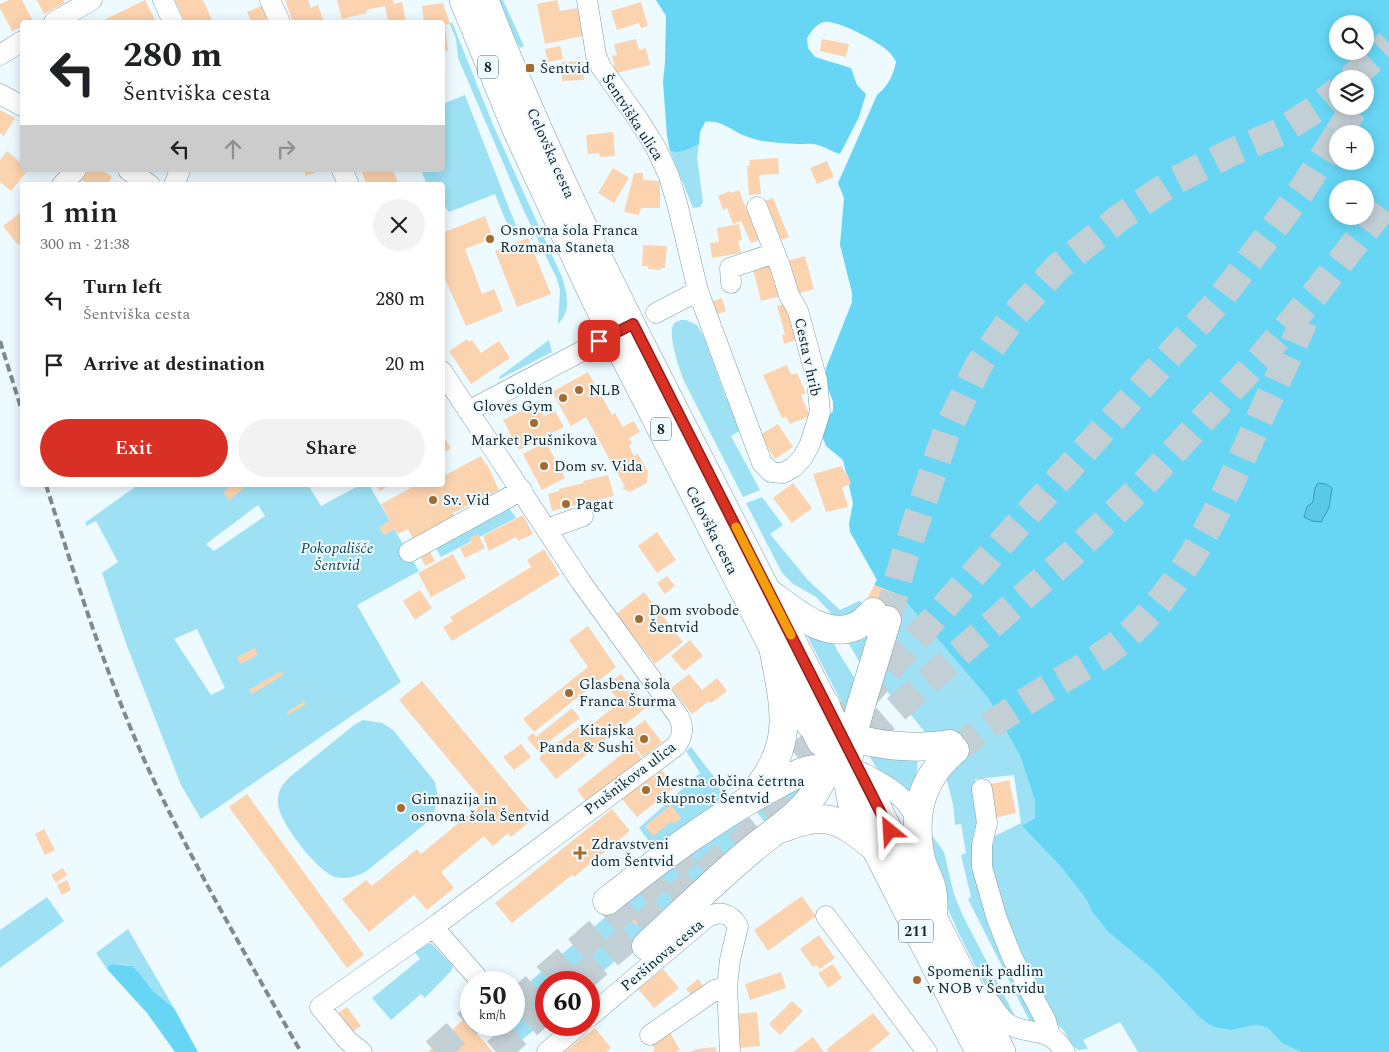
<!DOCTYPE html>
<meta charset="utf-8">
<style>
body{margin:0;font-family:Spectral,serif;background:#f2f2f2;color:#202124;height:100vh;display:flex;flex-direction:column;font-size:19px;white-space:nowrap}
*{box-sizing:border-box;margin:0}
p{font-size:16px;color:#757577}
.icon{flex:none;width:28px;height:28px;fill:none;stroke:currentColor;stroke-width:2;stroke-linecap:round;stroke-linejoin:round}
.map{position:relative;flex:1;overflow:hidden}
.drawer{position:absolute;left:20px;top:182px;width:425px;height:305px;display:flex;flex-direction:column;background:#fff;border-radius:5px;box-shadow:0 2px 12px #0003}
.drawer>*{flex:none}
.guide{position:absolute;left:20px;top:20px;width:425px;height:152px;border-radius:5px;box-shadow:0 2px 12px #0003;background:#fff;color:#202124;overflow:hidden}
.controls{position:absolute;left:1329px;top:15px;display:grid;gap:10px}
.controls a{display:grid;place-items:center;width:45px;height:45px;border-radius:50%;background:#fff;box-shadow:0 2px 12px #0003;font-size:25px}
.speed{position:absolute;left:460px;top:971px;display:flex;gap:10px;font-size:25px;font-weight:700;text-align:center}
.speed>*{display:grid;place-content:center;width:65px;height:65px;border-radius:50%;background:#fff;box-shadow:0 2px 12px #0003;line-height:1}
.speed small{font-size:12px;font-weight:400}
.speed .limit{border:8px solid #d22;background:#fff;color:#111}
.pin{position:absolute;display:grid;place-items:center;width:42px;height:42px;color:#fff;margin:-21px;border-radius:10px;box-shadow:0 2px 8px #0006}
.me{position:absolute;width:55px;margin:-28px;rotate:333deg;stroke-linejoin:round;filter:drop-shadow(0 0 4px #0008)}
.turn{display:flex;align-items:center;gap:18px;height:105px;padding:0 20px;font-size:22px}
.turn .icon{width:65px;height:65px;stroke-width:2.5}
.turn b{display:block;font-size:35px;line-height:42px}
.lanes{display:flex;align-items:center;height:48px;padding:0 20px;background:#0003;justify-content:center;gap:25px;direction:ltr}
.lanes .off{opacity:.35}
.round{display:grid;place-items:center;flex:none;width:52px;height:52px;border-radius:26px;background:#f2f2f2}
.summary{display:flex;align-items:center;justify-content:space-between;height:85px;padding:0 20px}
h1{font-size:30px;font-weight:600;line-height:38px}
.action{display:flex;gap:10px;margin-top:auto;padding:10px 20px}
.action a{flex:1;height:58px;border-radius:30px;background:#d93025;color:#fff;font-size:20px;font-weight:600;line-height:58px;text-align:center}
.action a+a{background:#f2f2f2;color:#202124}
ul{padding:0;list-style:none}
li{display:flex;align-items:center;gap:15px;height:65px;padding:0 20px}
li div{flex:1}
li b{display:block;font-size:19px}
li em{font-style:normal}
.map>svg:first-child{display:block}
</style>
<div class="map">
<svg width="1389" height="1052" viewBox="0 0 1389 1052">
<rect width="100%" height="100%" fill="#edfaff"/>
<path fill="#9ee1f5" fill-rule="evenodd" d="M494 0H503L524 46 520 48Z
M452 22 494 127 562 277C567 294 572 310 558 324L560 290 557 279 523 209 458 58 456 39 450 24Z
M465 95 518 231 511 234 495 194 449 212 443 204 442 185H427L421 170H442L443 104Z
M699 144 697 157 703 202 700 207 693 208 670 151C681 154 689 149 699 144Z
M681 320H686L697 325 704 337 725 395 741 430 731 436 760 490 743 497 684 381C679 368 667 335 674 323Z
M549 340 552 352 500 379 499 377Z
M138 485H308L321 506 360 485H369L390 521 380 527 384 535 394 529 419 571 357 605 401 682 201 819 181 785 127 646 102 573 118 562 96 521 86 526V522ZM258 505 265 516 214 551 206 544ZM197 629 225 688 211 695 174 639Z
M762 497 783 525 770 534 808 580 840 610 859 601 865 604 869 643 862 666 829 611 816 597 793 584 782 573 746 503Z
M507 505 516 518 441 557 433 543Z
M773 579 785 591 807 602 821 615 837 650 857 682 847 713 800 622 774 585Z
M900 595 988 698 1020 756 1035 801V818L1023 827 1061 867 1086 899 1092 912 1108 932 1154 970 1199 1017 1208 1024 1217 1028 1231 1030 1257 1025 1268 1028 1282 1043 1301 1052H1138L1120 1022 1083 1040 1088 1049 1079 1050 1074 1047 1064 1031 1055 1022 1015 952 993 890 986 860V849L988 842 991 838 1021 823 1014 775 975 779 982 822 977 844V863L982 884 992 919 1005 953 1016 976 1037 1016 1038 1021 1031 1024 968 899 971 897 961 855 966 853 961 824 955 825 953 804 945 773 947 768 960 758 961 760 979 750 957 731 939 736 929 737 910 714 881 686 883 679 881 677V674H883L898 623H900Z
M363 720 382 723 393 730 435 782 438 797 435 809 430 820 368 870C358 876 347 880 335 877 317 871 278 821 278 803 277 791 283 783 291 776L354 725Z
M691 747 732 800 657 852 639 828 700 773 686 751Z
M866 750 918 760 916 777 908 797 877 769Z
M811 779 767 825 753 807Z
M933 802 931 834 944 852 954 894 963 916 1018 1022 995 1005 960 936 938 887 928 857Z
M742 814 757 833 640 940 589 983 546 982V1020L522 1040 509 1025H514V995L615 909Z
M47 897 64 921 0 968V930Z
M128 929 174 1008 153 991 140 974 129 965 112 964 108 966 107 969 96 953Z
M431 943 453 966 451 971 425 998 421 994 391 1020 372 998 420 959 413 950Z"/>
<path fill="#66d6f4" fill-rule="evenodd" d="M656 0H1389V1052H1301L1282 1043 1268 1028 1257 1025 1231 1030 1217 1028 1208 1024 1199 1017 1154 970 1108 932 1092 912 1086 899 1061 867 1022 826 1035 818V801L1020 756 988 698 900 595 874 585 877 580 850 532 849 524 853 503 843 460 826 446 821 433 827 418 833 411V402L825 380 826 368 852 302V293L840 245 844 198 838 183 877 95C888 86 893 76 896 62 894 58 892 55 889 52 879 42 838 20 824 22 816 24 811 32 807 38L808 48 815 57 851 68 857 85 866 94 859 117 840 154C832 152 826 147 818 145 812 143 805 144 798 144 781 143 764 143 748 137 732 132 722 119 705 122L700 132 699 144C689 149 681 154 670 151L667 136 663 82 665 62 666 16ZM1338 24H1365V51H1338ZM1338 79H1365V106H1338ZM1338 134H1365V161H1338ZM1338 189H1365V216H1338Z
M112 964 132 966 140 974 153 991 174 1008 198 1052H175L147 1013 107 969 108 966Z"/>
<path fill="#59c9e7" stroke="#4597ad" d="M1318 483 1326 484 1332 488 1329 508 1321 522 1312 521 1304 517 1307 507 1313 502 1315 488Z"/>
<path fill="#fcd3af" d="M9 0H22L33 21 22 22V26L12 31 0 8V4Z
M37 0H63L65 3 44 14Z
M145 0 156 22H100Z
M175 0H203L213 22H185Z
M285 0H308L311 8 318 5 324 22H293Z
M337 0H393L394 4 402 2 406 22H388L385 6 366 10 367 13 342 19Z
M557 0 560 11 578 8 583 36 545 44 537 4Z
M641 2 648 26 641 28 639 23 617 30 611 11Z
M443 3 450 24 445 25 448 51H442V22H424L422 6Z
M264 5 269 18 262 21 263 22H252L247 12Z
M636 39 639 50 646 48 650 65 616 73 612 56 617 55 614 44Z
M822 39 849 44 846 57 820 51Z
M560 46 563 59 547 62 545 49Z
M583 61 584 80 562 81 561 62Z
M0 110 15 118 4 136 0 133Z
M613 132 615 156 600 157 599 153 588 154 586 135Z
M7 151 22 164V170H28L11 191 0 182V160Z
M778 158 779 174 759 175 761 194 749 195 747 166H750L749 160Z
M827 161 834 177 817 184 810 168Z
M613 168 629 178 614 203 598 193Z
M88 170H102L112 177 107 185H90L82 180Z
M304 170H321L306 176Z
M361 170H393L399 185H367Z
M634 173H643V180L660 181V208H641L639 215 624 212Z
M739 190 747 211 752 209 764 238 751 243 741 221 733 224 727 208 723 210 718 196 730 191 731 193Z
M773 198 789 237 775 242 759 203Z
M20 213 22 217V242L18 245 3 226Z
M485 216 493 238 465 249 482 294 494 289 503 311 466 326 442 272V233Z
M739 224 742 240 738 241 741 253 712 258 710 243 719 242 717 228Z
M528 238 551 294 517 307 495 251Z
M643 245 667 246 665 268H661V270L648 269V266H642Z
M805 256 814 289 793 295 784 262Z
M771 260 785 295 761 301 752 265Z
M722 298 726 311 715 315 710 302Z
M789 303 800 339 784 344 782 335 785 334 777 306Z
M467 339 469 342 472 340 481 353 499 341 510 358 471 384 449 351Z
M787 365 791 375 797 373 806 393 801 395 810 416 790 424 786 417 782 418 763 375Z
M588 372 612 415 615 413 623 427 634 421 640 432 629 438 632 443 629 446 634 456 638 454 648 472 647 483 630 492 621 488 625 487 586 417 571 426 552 392Z
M537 403 544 416 555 411 564 427 519 450 503 420Z
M778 424 793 447 775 459 760 435Z
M442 434 451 448 442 454Z
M546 442 565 478 542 490 523 454Z
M481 456 486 465 487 464 499 490 453 513 456 520 413 539 408 529 398 534 394 529 384 535 379 527 390 521 381 504 411 488 410 485H442V477Z
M842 466 845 473H847L851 484 842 487 848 507 826 512 813 474Z
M608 475 614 496 552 511 548 494 559 491V489L584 483 583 481Z
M793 483 812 508 792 523 773 498Z
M231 485H248L229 500 223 492Z
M376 485H390L380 491Z
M523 515 533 534 518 541 516 537 489 551 483 536Z
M657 532 676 560 657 573 638 546Z
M478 534 485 548 465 558 460 548 472 542 470 538Z
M544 549 560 575 452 641 443 627 453 621 450 617 531 567 527 560Z
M429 550 435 561 425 566 420 555Z
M453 554 466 578 431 597 418 573Z
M667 576 675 586 665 594 657 583Z
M874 585 900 595V623L865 604Z
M420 590 432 608 415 620 403 601Z
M644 592 683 642 655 664 616 614Z
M588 626 616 667 534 732 523 719 588 667 569 640Z
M690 640 703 656 684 671 671 656Z
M255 648 258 655 240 664 237 657Z
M281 671 283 675 252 694 249 690Z
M621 674 647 707 556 779 539 758 542 756 527 738 533 733 536 737 572 708 580 718 548 742 552 747 581 725 585 730 620 702 606 685Z
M689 674 702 690 717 678 727 691 711 703 709 701 692 714 671 688Z
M422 681 535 817 511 837 508 833 493 846 484 836 441 872 454 888 427 910 414 895 369 932 342 899 366 880 372 886 417 849 421 854 484 802 399 700Z
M304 701 306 704 288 715 287 712Z
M645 720 662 742 643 757 625 735Z
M957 731 979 750 960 760 947 735Z
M521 744 531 757 514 770 503 757Z
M632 746 642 759 587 803 577 790Z
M656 762 675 787 637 817 617 793Z
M1009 780 1016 813 994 818 987 785Z
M247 794 364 955 347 968 229 807Z
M671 805 681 818 674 824 672 821 653 836 645 826Z
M612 809 630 831 574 877 572 875 512 923 495 903Z
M44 829 55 850 45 855 35 834Z
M63 868 67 875 56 883 51 875Z
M67 880 71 890 62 895 57 885Z
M802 896 816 916 768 951 754 930Z
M635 915 641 921 637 926 630 920Z
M819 935 835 958 820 969 817 965 813 967 800 949Z
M833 964 842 978 828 988 818 973Z
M663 969 679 988 654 1008 638 989Z
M781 972 786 988 750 1000 745 984Z
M698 979 705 988 693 997 686 989Z
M792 1001 803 1011 780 1035 769 1024Z
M347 1007 361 1026 352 1032 338 1013Z
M757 1012 760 1046 740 1048 737 1014Z
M873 1013 890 1034 868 1052H829L827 1049Z
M464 1019 493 1052H428Z
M595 1028 611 1048 606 1052H564Z
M669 1031 680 1050 676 1052H652L655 1050 651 1042Z
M813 1037 824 1052H793Z
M715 1047 717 1052H689L697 1049Z"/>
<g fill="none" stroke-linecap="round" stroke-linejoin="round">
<path stroke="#c2cfd4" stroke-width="28" stroke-dasharray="28 14" stroke-linecap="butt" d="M1351 79 1389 43
M1338 134 1355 106
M887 620 905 555 946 433 978 366 1015 314 1058 267 1119 218 1174 181 1230 153 1280 132 1317 108 1338 90
M955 750C984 729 1015 708 1046 689 1074 672 1104 657 1128 635 1187 581 1219 509 1251 438 1268 399 1287 360 1304 321
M766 785 853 709 1221 298 1300 193 1338 134
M577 982 863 738 1072 554 1140 488 1264 354 1315 294 1389 200
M514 1005 688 853
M435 1052 471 1020
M496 1052 546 1009"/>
<defs>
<path id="minor" d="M163 0 173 22
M270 0 280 22
M587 0 596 55 601 67 638 119 656 148 669 176 678 207 698 291 762 463 771 472 783 473 794 467 803 457 810 444 820 412 817 380 798 311 789 295 780 266 757 207
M54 22 92 0
M0 55 22 41
M0 94 22 106
M128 170 150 185
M342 170 349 185
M62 185 76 170
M174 185 180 170
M731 283 730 268 775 253
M656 313 698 291
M468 411 624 329
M547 529 583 516
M409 552 522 490
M861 772C887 786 905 794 918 822
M982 789 987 823 982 845V867L997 919 1012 957 1046 1021 1050 1035
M826 916 927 1052
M433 927 476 976
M983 995C994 1004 997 1019 1012 1026 1034 1036 1049 1026 1065 1052
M589 1017 706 918C720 910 730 913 738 926L730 960 727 987 730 1052
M650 1035 715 990 727 987
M362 1052 348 1041 320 1007 439 923 676 746C683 736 684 728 679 717L581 582 442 371
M547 1052 579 1025"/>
<path id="major" d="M462 0 516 132 594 300 820 743
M486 0C542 146 612 285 683 424 734 523 784 623 835 722
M868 787 1003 1052
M863 827 978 1052"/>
<path id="highway" d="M769 593C791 609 824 639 854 627 862 624 868 617 873 612
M874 663 887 620
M810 724C855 742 901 752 950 744
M752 795C795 747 785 710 774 652
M854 810C841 769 851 741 862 702
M783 828C825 812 837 817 872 845
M607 901C661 858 717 816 778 784 790 778 803 769 817 769 843 770 861 787 877 806
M933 916C934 907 934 898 932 889 930 879 924 870 921 859 912 816 920 779 955 750
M646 946C681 914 714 881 750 851 772 832 802 815 817 789 831 765 835 732 826 705"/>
</defs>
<use href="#minor" stroke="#7f9fa9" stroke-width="21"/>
<use href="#major" stroke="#7f9fa9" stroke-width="26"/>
<use href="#highway" stroke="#7f9fa9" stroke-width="29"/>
<use href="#minor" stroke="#fff" stroke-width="20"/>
<use href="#major" stroke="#fff" stroke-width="25"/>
<use href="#highway" stroke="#fff" stroke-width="28"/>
<path stroke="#7d8a8f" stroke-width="4" stroke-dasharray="8 4" stroke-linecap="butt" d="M0 341 22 411
M46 485C76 580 106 675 147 766 193 864 247 958 301 1052"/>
<defs>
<path id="highway-bridge" d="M862 702 874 663"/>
</defs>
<use href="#highway-bridge" stroke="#7f9fa9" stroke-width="29" stroke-linecap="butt"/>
<use href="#highway-bridge" stroke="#fff" stroke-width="28"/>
</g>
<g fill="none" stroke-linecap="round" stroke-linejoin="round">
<defs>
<path id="route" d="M599 341 633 324 890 831"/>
</defs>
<use href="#route" stroke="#8d1f18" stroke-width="12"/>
<use href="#route" stroke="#d93025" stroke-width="9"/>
<path stroke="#f59e0b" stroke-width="9" d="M736 527 791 635"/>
</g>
<g fill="#a66a2d" stroke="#edfaff" stroke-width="2">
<rect x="525" y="63" width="10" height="10" rx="2.5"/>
<circle cx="490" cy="239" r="5"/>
<circle cx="579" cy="390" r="5"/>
<circle cx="563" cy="398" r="5"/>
<circle cx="534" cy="423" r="5"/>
<circle cx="544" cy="466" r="5"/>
<circle cx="433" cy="500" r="5"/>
<circle cx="566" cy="504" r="5"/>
<circle cx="639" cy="619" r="5"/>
<circle cx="569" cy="693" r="5"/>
<circle cx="644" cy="739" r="5"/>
<circle cx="646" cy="790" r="5"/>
<circle cx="401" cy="808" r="5"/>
<path d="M577.5 845.5h5v5h5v5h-5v5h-5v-5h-5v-5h5z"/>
<circle cx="917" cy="980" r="5"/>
</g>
<g text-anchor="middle" stroke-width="4" stroke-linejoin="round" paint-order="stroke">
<g fill="#edfaff" stroke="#566468" stroke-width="1">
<rect x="478" y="55.5" width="20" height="23" rx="4"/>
<rect x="651" y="417.5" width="20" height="23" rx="4"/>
<rect x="898.5" y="919.5" width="35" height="23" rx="4"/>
</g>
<g font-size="14" font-weight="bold" fill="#162327">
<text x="488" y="72">8</text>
<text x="661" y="434">8</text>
<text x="916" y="936">211</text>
</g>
<g font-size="15" fill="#162327" stroke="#edfaff" text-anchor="start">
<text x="540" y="73">Šentvid</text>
<text x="500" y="235">Osnovna šola Franca<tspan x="500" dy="17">Rozmana Staneta</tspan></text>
<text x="553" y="394" text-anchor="end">Golden<tspan x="553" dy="17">Gloves Gym</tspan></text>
<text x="589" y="395">NLB</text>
<text x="534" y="445" text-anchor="middle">Market Prušnikova</text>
<text x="554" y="471">Dom sv. Vida</text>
<text x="443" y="505">Sv. Vid</text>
<text x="576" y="509">Pagat</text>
<text x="649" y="615">Dom svobode<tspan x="649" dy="17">Šentvid</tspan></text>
<text x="579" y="689">Glasbena šola<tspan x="579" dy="17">Franca Šturma</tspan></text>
<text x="634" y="735" text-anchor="end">Kitajska<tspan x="634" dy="17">Panda &amp; Sushi</tspan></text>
<text x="656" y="786">Mestna občina četrtna<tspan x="656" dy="17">skupnost Šentvid</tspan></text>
<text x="411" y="804">Gimnazija in<tspan x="411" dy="17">osnovna šola Šentvid</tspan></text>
<text x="591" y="849">Zdravstveni<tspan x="591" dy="17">dom Šentvid</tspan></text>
<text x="927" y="976">Spomenik padlim<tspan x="927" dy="17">v NOB v Šentvidu</tspan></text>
</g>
<g font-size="15" fill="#162327" stroke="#edfaff">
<text transform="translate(633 117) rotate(57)" y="5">Šentviška ulica</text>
<text transform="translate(551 153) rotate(66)" y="5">Celovška cesta</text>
<text transform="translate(808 357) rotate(78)" y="5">Cesta v hrib</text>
<text transform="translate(712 530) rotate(63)" y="5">Celovška cesta</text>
<text transform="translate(630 778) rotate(-37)" y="5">Prušnikova ulica</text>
<text transform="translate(662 955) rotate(-40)" y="5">Peršinova cesta</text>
</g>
<g font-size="15" font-style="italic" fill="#124451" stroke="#edfaff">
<text x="337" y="553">Pokopališče<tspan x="337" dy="17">Šentvid</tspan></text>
</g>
</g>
</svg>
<div class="controls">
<a><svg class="icon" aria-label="search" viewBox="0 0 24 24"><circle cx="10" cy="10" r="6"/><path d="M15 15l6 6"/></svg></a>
<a><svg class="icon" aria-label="layers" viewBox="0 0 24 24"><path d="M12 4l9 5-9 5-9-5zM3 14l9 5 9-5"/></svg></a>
<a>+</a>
<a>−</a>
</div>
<div class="speed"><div>50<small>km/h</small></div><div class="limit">60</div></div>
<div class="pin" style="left:599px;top:341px;background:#d93025"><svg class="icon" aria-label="arrive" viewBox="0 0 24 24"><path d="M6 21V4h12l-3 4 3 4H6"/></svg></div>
<svg class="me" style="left:890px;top:831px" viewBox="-20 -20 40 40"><path d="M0-17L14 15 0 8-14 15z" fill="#d93025" stroke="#fff" stroke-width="4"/></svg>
<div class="guide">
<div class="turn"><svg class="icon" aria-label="left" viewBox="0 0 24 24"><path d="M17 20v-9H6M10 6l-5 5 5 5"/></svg><div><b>280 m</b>Šentviška cesta</div></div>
<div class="lanes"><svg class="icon" aria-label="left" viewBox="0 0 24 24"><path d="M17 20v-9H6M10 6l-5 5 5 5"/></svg><svg class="icon off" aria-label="ahead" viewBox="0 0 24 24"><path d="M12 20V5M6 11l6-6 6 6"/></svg><svg class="icon off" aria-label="right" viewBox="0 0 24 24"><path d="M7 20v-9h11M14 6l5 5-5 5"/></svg></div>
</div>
<section class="drawer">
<div class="summary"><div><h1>1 min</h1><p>300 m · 21:38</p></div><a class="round"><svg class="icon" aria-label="close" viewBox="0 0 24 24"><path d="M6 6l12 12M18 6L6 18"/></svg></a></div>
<ul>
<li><svg class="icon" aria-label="left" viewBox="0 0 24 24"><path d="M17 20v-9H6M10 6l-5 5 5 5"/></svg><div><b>Turn left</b><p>Šentviška cesta</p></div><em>280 m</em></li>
<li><svg class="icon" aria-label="arrive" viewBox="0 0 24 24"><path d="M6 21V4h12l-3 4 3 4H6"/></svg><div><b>Arrive at destination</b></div><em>20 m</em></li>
</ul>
<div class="action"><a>Exit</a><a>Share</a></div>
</section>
</div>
